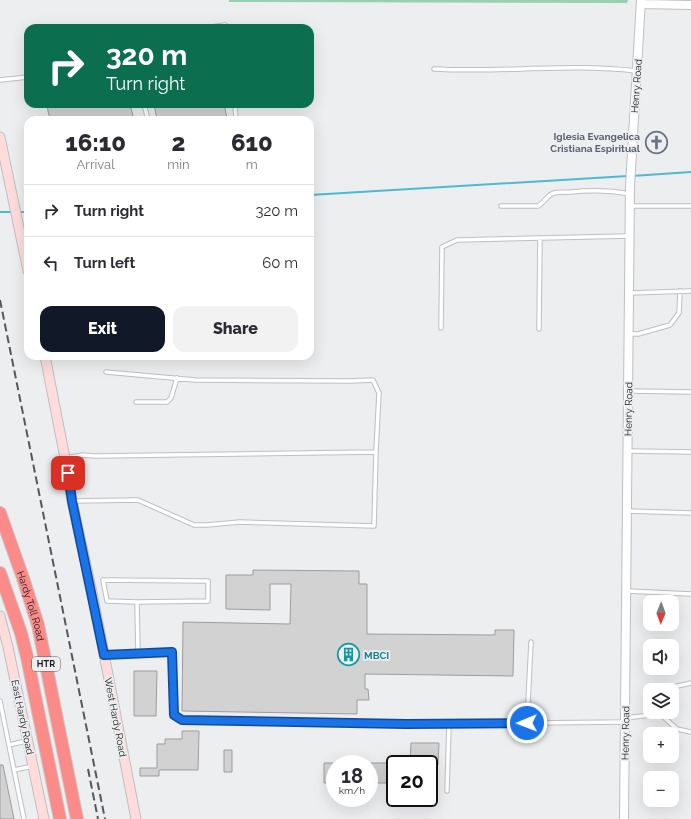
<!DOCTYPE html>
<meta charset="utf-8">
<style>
body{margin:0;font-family:Raleway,sans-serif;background:#f2f2f3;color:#2b2b33;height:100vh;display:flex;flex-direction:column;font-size:15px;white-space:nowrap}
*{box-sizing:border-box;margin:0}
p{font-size:13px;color:#7c7c81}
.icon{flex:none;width:22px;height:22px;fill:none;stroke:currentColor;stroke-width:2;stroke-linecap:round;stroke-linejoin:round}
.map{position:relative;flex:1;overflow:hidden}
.sheet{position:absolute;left:24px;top:116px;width:290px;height:244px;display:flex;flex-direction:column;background:#fff;border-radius:12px;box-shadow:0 4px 16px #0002}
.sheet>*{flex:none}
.hud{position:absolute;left:24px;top:24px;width:290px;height:84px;border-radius:12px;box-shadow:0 4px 16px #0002;background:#0b6e4f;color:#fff;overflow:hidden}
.needle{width:26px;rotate:181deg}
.buttons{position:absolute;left:643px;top:595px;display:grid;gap:8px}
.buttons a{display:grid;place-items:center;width:36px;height:36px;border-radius:8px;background:#fff;box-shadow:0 4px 16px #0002;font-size:20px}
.speed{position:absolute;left:326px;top:755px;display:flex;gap:8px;font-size:20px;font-weight:700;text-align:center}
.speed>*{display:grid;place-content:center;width:52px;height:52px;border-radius:50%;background:#fff;box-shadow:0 4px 16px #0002;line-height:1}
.speed small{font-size:10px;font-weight:400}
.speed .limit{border:2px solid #111;border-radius:6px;background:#fff;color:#111}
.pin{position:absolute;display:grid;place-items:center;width:34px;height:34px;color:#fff;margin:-17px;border-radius:8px;box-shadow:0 2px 6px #0006}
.me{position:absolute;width:44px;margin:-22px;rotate:269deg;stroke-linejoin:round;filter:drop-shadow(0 0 3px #0008)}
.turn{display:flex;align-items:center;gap:14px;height:84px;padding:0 16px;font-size:18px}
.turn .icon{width:52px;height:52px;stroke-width:2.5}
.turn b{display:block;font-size:28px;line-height:34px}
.eta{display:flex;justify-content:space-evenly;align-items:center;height:68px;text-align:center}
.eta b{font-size:24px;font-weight:800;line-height:28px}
.button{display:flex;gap:8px;margin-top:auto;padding:8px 16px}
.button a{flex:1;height:46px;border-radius:12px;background:#111827;color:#fff;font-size:16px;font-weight:800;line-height:46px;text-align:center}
.button a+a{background:#f2f2f3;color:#2b2b33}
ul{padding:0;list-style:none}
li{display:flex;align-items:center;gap:12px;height:52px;padding:0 16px;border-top:1px solid #e1e1e2}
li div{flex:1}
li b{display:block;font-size:15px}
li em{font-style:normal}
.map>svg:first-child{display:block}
</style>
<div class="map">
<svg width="691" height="819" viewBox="0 0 691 819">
<rect width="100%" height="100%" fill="#edeef0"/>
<path fill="#99d0b2" d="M229 0H628L627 3 229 2Z"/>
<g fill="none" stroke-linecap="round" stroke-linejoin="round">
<path stroke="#4eb9d3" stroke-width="2" d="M632 176 691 172
M310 195 628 176
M0 212H13
M19 212H28"/>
</g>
<path fill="#d2d2d3" stroke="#9d9d9e" d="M56 104H130L134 120H50L47 106Z
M154 104H224L227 118 214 120H157Z
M253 570 359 571V584H367V634L495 635V630H514L513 676 365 674V689H368L369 700H357V714L182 711 183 622 290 624 291 584H270V610L226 609V575H253Z
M134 671H157L156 716H134Z
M182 731H199L198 770H159V776H140V768H157V744H165V739H182Z
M411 743H439L438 765 410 764Z
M224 750H232V772H224Z
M324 763H335V783H324Z
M369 763H391V783H369Z
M0 765H3L14 819H0Z"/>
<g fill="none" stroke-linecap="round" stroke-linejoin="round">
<defs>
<path id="service" d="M203 28 225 25 229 28
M434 69C501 73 569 63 636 71
M0 80 28 77
M144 104 148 120
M235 104 236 120
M501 206H538C544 203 547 195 554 193 559 192 565 192 570 192 590 190 609 190 629 194
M630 206H691
M629 293 691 291
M441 328 442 247 457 240 629 236
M539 329 540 238
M629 334H638L670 325 679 313 680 291
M106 372 195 380 350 381 373 380 379 393 376 452
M629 391 691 392
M136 402H167L171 398 177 378
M628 451 691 452
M66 458 82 455 96 456 376 452 374 526 240 522 207 525H194L138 500 72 501
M627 511 691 513
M103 580 208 581V601L137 602 107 601Z
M627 591 691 594
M137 602 138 653
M105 655 172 652 174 715 182 720 406 724H449
M669 690V688L691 683
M0 701 24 819
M625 718 660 714 677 729 691 732
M527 723 531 642
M9 745 26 741
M14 770 33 766
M447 791 449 724 624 722"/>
<path id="tertiary" d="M641 4 691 5
M624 819 630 186 641 0"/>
<path id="secondary" d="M0 137 28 271
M45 356 65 458 72 501 93 597 136 819
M0 616 8 647 44 819"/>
<g id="motorway">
<path id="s1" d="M0 513 23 578 38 625 77 819"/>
<path d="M0 573 21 633 27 657 60 819"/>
</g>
</defs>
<use href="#service" stroke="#bebfc1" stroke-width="5.5"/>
<use href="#tertiary" stroke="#bebfc1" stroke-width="10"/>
<use href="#secondary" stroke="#bebfc1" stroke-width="11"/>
<use href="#motorway" stroke="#c8c8c8" stroke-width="14"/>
<use href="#service" stroke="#fff" stroke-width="3.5"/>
<use href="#tertiary" stroke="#fff" stroke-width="8"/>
<use href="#secondary" stroke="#fedcdc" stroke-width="9"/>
<use href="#motorway" stroke="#fb8b89" stroke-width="12"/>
<path stroke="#565758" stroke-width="2" stroke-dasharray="8 4" stroke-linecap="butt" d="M0 300 105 819
M88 769 98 819"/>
</g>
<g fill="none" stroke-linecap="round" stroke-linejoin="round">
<defs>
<path id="route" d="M68 473 72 501 104 655 172 652 174 715 182 720 406 724 527 723"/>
</defs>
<use href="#route" stroke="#114b97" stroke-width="10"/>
<use href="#route" stroke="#1a73e8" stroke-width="7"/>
</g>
<defs>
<symbol id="church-ring" viewBox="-11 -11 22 22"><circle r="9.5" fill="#edeef0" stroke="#6b7280" stroke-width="1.5"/><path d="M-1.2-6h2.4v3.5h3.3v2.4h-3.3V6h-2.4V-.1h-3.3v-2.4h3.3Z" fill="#6b7280"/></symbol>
<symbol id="building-ring" viewBox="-11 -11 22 22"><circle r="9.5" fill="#edeef0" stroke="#0f9aa8" stroke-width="1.5"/><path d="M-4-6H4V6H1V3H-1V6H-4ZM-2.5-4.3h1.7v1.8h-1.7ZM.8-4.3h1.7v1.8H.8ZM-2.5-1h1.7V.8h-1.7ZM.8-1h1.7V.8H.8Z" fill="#0f9aa8"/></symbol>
</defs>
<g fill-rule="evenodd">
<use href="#church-ring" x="644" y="130" width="25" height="25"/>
<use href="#building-ring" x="336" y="642" width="25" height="25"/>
</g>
<g text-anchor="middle" stroke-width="3.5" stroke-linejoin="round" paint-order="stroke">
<rect fill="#edeef0" stroke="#595a5a" stroke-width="1" x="32" y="657" width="28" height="14" rx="3"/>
<g font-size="9" font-weight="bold" fill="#191a1a">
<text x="46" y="667">HTR</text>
</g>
<g font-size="10" fill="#191a1a" stroke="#edeef0">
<text transform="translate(636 86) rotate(-86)" y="4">Henry Road</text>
<text transform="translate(628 409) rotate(-89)" y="4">Henry Road</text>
<text dy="4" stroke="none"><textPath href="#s1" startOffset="98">Hardy Toll Road</textPath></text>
<text transform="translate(23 717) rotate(78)" y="4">East Hardy Road</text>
<text transform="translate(116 717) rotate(79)" y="4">West Hardy Road</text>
<text transform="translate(625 733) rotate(-89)" y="4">Henry Road</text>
</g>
<g font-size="10" font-weight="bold" fill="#5b616d" stroke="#edeef0" text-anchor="end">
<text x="640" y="140">Iglesia Evangelica<tspan x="640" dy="12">Cristiana Espiritual</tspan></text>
</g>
<g font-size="10" font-weight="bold" fill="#0d838f" stroke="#edeef0" text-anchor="start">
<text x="364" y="659">MBCI</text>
</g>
</g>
</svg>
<div class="buttons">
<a><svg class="needle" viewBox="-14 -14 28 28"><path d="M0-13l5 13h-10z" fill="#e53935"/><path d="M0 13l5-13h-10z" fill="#7c7c81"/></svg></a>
<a><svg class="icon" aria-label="sound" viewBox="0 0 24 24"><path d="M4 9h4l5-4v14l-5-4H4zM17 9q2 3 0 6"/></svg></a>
<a><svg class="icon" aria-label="layers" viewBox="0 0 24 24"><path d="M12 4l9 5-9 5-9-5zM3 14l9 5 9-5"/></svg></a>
<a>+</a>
<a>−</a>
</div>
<div class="speed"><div>18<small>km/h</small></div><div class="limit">20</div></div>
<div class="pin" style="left:68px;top:473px;background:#d93025"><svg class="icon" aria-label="arrive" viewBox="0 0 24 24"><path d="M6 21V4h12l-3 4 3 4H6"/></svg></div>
<svg class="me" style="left:527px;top:723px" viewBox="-20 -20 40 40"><circle r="17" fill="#1a73e8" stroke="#fff" stroke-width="3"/><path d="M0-11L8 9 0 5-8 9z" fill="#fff"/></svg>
<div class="hud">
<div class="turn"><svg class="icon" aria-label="right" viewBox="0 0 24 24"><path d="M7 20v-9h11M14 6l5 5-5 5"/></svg><div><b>320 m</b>Turn right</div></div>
</div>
<section class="sheet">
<div class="eta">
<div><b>16:10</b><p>Arrival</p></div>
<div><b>2</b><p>min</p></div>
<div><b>610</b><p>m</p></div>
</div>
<ul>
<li><svg class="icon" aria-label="right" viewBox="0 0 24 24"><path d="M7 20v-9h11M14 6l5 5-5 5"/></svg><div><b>Turn right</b></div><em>320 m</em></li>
<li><svg class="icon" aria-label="left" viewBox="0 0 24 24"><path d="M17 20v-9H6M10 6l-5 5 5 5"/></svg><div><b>Turn left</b></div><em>60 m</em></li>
</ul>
<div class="button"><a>Exit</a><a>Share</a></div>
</section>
</div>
